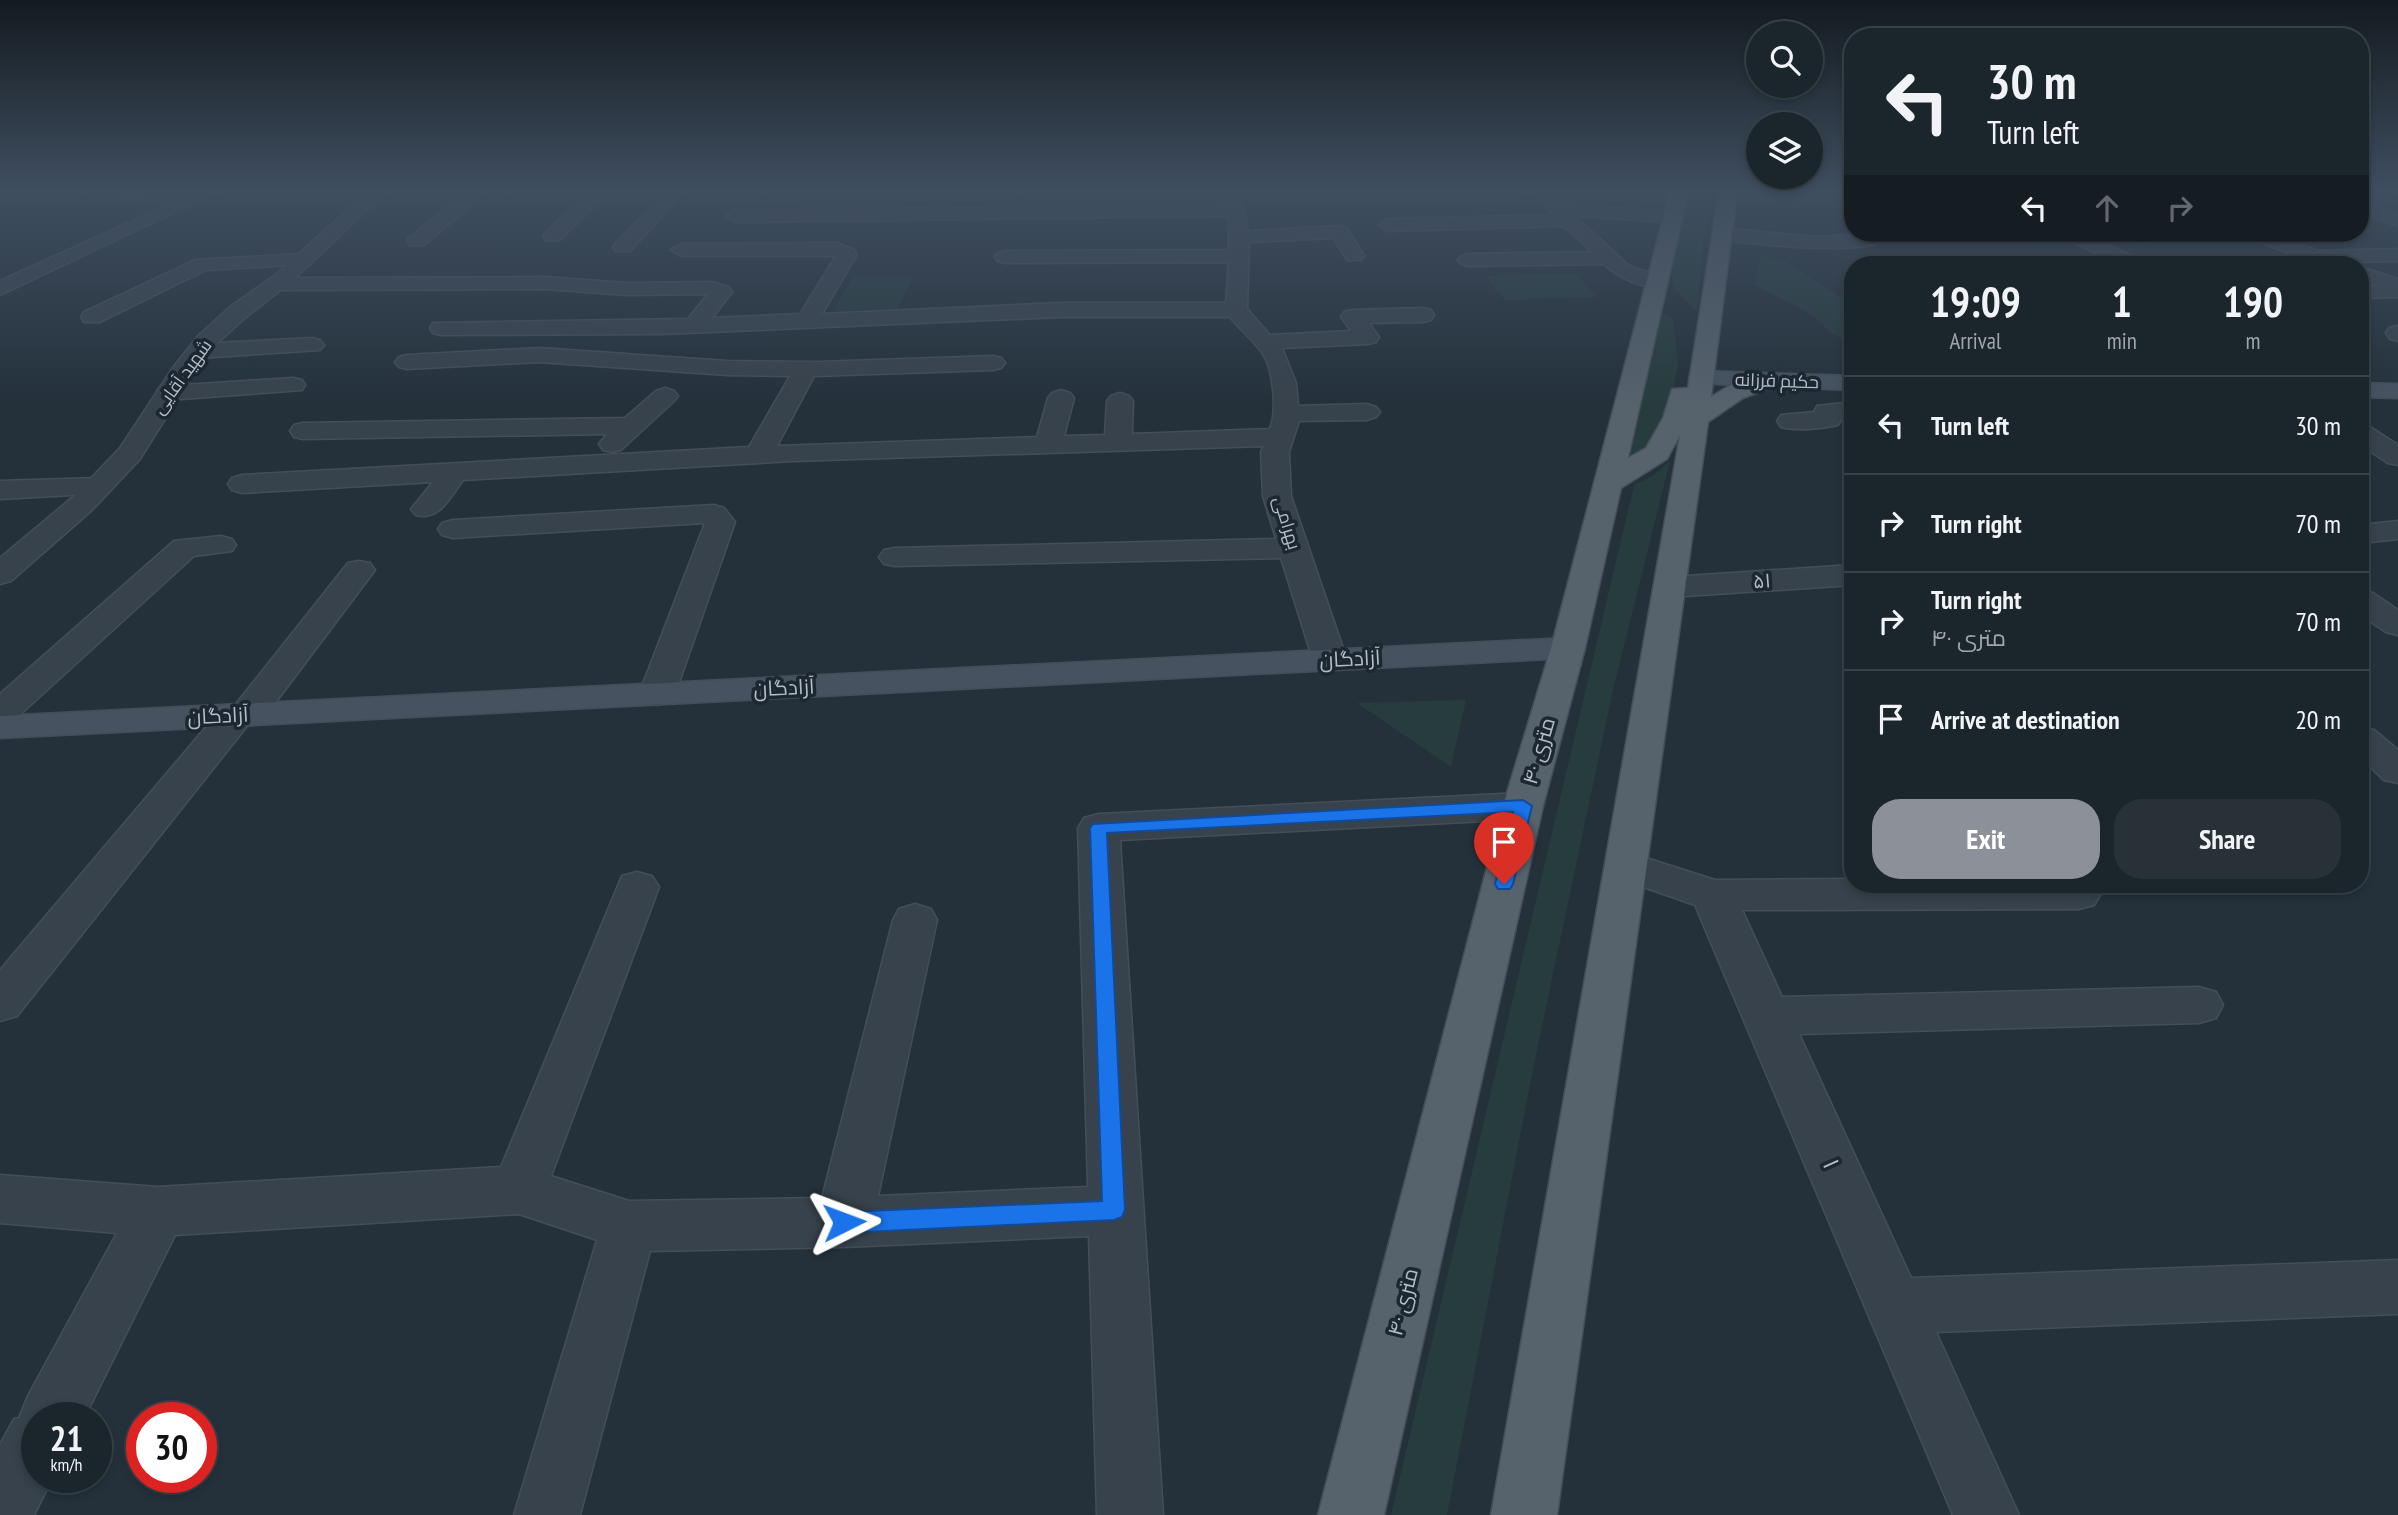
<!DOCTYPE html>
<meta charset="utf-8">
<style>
body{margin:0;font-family:"PT Sans Narrow",Cairo,sans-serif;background:#283138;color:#f1f3f6;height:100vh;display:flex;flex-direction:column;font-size:26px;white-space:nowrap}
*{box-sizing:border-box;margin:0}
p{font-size:23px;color:#a0a5a9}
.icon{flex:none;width:38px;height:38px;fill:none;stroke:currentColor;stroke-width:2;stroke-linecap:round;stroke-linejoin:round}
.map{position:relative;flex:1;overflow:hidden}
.details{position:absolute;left:1844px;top:256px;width:525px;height:637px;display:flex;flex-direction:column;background:#1b252c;border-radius:28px;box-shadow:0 4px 10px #0003,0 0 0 2px #394248}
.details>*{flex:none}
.hud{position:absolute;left:1844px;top:28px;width:525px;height:214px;border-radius:28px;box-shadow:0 4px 10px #0003,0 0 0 2px #394248;background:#1b252c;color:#f1f3f6;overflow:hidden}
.tools{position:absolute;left:1746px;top:21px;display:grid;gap:14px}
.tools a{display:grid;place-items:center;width:77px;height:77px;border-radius:50%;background:#1b252c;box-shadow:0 4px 10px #0003,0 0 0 2px #394248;font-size:35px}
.speed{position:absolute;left:21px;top:1402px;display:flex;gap:14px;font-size:35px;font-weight:700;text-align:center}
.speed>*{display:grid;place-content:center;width:91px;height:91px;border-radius:50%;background:#1b252c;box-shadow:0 4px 10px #0003,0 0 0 2px #394248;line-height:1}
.speed small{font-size:18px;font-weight:400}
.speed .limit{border:10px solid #d22;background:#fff;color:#111}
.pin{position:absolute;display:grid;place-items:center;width:60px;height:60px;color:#fff;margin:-72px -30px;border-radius:50% 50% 50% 0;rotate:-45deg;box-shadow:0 0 7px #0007}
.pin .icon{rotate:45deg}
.me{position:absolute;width:77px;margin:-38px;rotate:87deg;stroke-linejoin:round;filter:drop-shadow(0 0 5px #0008)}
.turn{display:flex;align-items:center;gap:24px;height:147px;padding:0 28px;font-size:32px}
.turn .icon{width:91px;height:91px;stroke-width:2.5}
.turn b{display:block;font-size:49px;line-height:60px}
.lanes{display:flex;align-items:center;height:66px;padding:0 28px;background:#0003;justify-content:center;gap:35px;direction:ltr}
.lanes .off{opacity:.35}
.eta{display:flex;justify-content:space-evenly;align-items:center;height:119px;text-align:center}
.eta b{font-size:42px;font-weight:700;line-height:49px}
.button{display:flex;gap:14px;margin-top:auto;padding:14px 28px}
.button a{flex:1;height:80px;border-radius:28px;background:#8c9099;color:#fff;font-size:28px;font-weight:700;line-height:80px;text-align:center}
.button a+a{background:#283138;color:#f1f3f6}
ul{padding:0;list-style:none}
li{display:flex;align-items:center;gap:21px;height:98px;padding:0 28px;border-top:2px solid #394248}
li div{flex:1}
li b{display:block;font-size:26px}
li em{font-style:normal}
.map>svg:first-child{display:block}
</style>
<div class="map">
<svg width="2398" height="1515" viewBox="0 0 2398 1515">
<rect width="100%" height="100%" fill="#24313b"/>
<path fill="#263c3d" d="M1687 192H1712L1703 244 1697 312 1674 289 1671 276Z
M1760 257 1785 260 1853 306V344L1831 333 1814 316 1755 285Z
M1575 273 1597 297 1505 300 1486 276Z
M853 277H913L896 311H833Z
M1662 313 1673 317 1678 365 1672 395 1653 441 1640 453 1625 460Z
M1670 461 1613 690 1533 1069 1447 1515H1391L1634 485 1654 475Z
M1466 700 1451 767 1357 703Z"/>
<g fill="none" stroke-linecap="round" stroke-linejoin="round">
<defs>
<path id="minor" d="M82 192H217L0 295V281L176 201 90 197Z
M467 192H487L424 245H410L407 241 410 237Z
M590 192H609L560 240H546L543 236 546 232Z
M666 192H684L630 251H616L613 247 616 243Z
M1222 192H1240L1248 231 1340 226 1347 228 1364 256 1361 260H1347L1334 238 1249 242 1247 309 1270 335 1351 331 1341 317 1344 312 1352 310 1423 308 1431 310 1434 315 1431 320 1423 322 1369 323 1379 337 1376 342 1368 344 1282 348 1296 383 1298 406 1367 404 1376 407 1380 412 1376 417 1367 420 1299 421 1289 452 1291 496 1347 660 1342 667 1330 670 1318 667 1313 660 1281 558 895 566 884 564 879 557 884 550 895 548 1276 539 1263 496 1261 452 1264 446 793 461 463 480C450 497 440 521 416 515L411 509 433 482 242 493 232 490 228 484 232 478 242 475 749 447 790 376 727 375 539 362 407 369 399 367 395 362 399 357 407 355 539 348 727 361 819 362 993 356 1001 358 1005 363 1001 368 993 370 814 376 777 446 1037 437 1048 398 1052 393 1061 390 1070 393 1074 398 1064 436 1105 435 1107 401 1111 396 1120 393 1129 396 1133 401 1132 434 1270 429C1277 411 1274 372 1263 354 1254 341 1240 329 1230 317H1061L663 334 441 335 433 333 430 328 433 323 688 319 708 294 627 295 545 289 275 290 268 288 265 284 268 280 275 278 545 277 627 283 712 282 729 287 732 292 712 318 800 314 836 256H681L671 250 681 244 838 243 854 250 857 254 822 314 1061 303H1226L1229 262 1005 263 998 261 995 257 998 253 1005 251 1229 250V216L735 222 726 216 735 210 1225 205Z
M1531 192H1550L1562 204 1681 212 1683 216 1674 222 1575 216 1629 266 1665 278 1668 282 1665 286C1646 291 1617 277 1604 264L1468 266 1461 264 1458 260 1461 256 1468 254 1592 252 1564 226 1387 231 1378 225 1387 219 1553 215Z
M2361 202 2398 214V226L2361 213Z
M1722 228 1814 237 1872 234 1882 240C1869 256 1739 244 1715 238L1712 234Z
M2060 233H2085L2140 260 2143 264H2118L2063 237Z
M2141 233H2269L2271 235 2261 241 2134 243 2131 239Z
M2398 249V261L2238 264 2237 262 2240 258 2247 256 2309 255 2318 251Z
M302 254 309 256 312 260 309 264 206 270 100 322H84L81 317 84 312 195 260Z
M1975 256C1989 256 2010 252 2020 264H1966L1968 258Z
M2398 285V297L2361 298V286Z
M2397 326H2398V341L2390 339 2386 333 2389 328Z
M312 338 320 340 324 345 320 350 199 358 191 356 187 351 191 346 199 344Z
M293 378 302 380 305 385 302 390 168 400 159 398 156 393 159 388 168 386Z
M665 388 674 391 678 396 674 401 621 450 612 452 603 450 599 444 607 434 303 439 294 437 290 431 294 425 303 423 625 418 656 391Z
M1853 402V418H1842L1838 425C1821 429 1798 431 1781 427L1777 421 1781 415 1814 412 1817 406Z
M2361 425 2370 427 2398 445V465L2388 463 2361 445Z
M98 478 108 481 112 487 108 493 0 499V481Z
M714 505 724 508 735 522 675 694 670 702 657 705 644 702 639 694 705 523 453 538 442 535 438 529 442 523 453 520Z
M2398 521V539L2361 543V525Z
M221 536 232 539 236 545 232 551 194 556 13 721 0 724V694L174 541Z
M359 561 370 563 375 570 260 723 247 726 17 1016 0 1021V970L223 707 236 704 348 563Z
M1853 565V585L1671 597 1660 594 1655 587 1660 580 1671 577Z
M2361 590 2373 593 2398 610V635L2386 632 2361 615Z
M2361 727 2374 730 2398 750V783L2384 780 2361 758Z
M1523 793 1537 797 1543 806 1537 815 1523 819 1120 840 1163 1515H1097L1089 1236 844 1247 650 1251 580 1515H514L597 1240 519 1214 175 1235 84 1418H37V1477H53L34 1515H0V1445L14 1419 19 1418 28 1396 117 1233 0 1223V1175L158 1187 501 1167 622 876 637 872 652 876 659 887 551 1176 629 1201 822 1198 893 920 899 909 915 904 931 909 937 920 878 1196 1088 1187 1078 828 1084 818 1099 814Z
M1627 852 1715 880 1853 879V884H2095L2101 894 2094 905 2079 909 1742 910 1782 997 2199 987 2216 992 2223 1005 2216 1018 2199 1023 1799 1034 1911 1278 2398 1260V1314L1936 1332 2019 1515H1953L1695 905 1612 876 1606 866 1612 856Z"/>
<path id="tertiary" d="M367 192H386L292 281 246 317 215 345 192 376 140 459 93 509 11 581 0 584V558L73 497 120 448 172 369 199 335 230 307 278 273Z
M2243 233H2270L2344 260 2347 264H2319L2246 237Z
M2361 267 2398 279V292L2361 280Z"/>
<path id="secondary" d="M1701 371 1853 376V390L1692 383 1689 378 1692 373Z
M2361 383 2398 384V398L2361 397Z
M1568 638 1580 641 1585 648 1580 655 1568 658 0 738V716Z"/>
<path id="primary" d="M1670 192H1688L1628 458 1646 448 1663 418 1672 389 1688 388 1719 192H1737L1711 397C1728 386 1754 371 1775 376L1778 381 1775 386 1743 398 1708 422 1557 1515H1491L1680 435 1667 459 1621 488 1585 648 1543 806 1384 1515H1318L1503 806 1551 648Z"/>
</defs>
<use href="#minor" stroke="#444e58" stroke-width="3"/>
<use href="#tertiary" stroke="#444e58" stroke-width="3"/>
<use href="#secondary" stroke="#444e58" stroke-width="3"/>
<use href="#primary" stroke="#444e58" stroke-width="3"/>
<use href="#minor" fill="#38424c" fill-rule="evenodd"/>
<use href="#tertiary" fill="#38424c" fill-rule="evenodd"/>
<use href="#secondary" fill="#46525f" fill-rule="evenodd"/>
<use href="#primary" fill="#56626c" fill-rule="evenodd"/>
</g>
<linearGradient id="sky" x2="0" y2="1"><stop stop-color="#141b20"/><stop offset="0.47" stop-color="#3f4e60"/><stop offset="1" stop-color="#3f4e60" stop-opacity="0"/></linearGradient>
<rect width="2398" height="405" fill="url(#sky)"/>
<path fill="#1a73e8" stroke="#114b97" stroke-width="2" d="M1523 800 1532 806 1513 884 1510 889H1498L1495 884 1513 812 1107 833 1125 1210 1122 1217 1114 1220 844 1233 836 1230 832 1222 836 1215 844 1212 1102 1201 1090 828 1093 824Z"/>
<g text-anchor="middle" stroke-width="7" stroke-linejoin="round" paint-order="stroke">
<g font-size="18" fill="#b4bdc7" stroke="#1d2731">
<text transform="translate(182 377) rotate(-54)" y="6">شهید آقایی</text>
<text transform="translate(1777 381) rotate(2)" y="6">حکیم فرزانه</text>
<text transform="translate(1287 523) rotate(73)" y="6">بهرامی</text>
</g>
<g font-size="21" fill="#b4bdc7" stroke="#1d2731">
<text transform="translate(1762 581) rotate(-4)" y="7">۵۱</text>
<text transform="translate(1350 659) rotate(-3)" y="7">آزادگان</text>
<text transform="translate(784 688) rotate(-3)" y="7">آزادگان</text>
<text transform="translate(218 716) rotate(-3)" y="7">آزادگان</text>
<text transform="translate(1539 751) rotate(-74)" y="7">۴۰ متری</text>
<text transform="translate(1403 1302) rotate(-76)" y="7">۴۰ متری</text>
</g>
<g font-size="24" fill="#b4bdc7" stroke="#1d2731">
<text transform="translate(1831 1164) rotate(66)" y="8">۱</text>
</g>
</g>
</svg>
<div class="tools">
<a><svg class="icon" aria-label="search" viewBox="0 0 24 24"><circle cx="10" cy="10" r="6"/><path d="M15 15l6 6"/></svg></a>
<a><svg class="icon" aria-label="layers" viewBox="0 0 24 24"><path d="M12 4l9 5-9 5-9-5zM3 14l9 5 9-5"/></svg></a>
</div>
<div class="speed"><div>21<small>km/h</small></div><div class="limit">30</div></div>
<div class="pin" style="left:1504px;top:884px;background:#d93025"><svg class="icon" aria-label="arrive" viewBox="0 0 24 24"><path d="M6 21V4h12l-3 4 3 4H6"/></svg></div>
<svg class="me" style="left:844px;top:1222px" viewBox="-20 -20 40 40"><path d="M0-17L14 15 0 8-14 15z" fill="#1a73e8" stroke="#fff" stroke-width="4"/></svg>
<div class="hud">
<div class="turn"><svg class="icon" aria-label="left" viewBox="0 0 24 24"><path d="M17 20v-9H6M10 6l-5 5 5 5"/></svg><div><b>30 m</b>Turn left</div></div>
<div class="lanes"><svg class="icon" aria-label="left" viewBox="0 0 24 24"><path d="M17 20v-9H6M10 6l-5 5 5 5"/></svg><svg class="icon off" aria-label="ahead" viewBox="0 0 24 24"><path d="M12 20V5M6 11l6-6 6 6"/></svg><svg class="icon off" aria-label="right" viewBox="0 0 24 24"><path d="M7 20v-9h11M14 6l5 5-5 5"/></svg></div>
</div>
<section class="details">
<div class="eta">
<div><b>19:09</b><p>Arrival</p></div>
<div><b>1</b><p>min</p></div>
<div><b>190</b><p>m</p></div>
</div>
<ul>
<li><svg class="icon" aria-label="left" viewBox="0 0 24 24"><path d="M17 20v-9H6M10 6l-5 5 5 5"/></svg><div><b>Turn left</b></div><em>30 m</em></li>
<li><svg class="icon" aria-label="right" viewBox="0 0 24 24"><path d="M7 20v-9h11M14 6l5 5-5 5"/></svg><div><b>Turn right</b></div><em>70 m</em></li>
<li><svg class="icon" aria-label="right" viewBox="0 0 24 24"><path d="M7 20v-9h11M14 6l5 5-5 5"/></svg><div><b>Turn right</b><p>۴۰ متری</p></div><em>70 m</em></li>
<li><svg class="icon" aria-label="arrive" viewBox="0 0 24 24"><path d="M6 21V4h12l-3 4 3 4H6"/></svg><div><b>Arrive at destination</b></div><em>20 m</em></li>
</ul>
<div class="button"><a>Exit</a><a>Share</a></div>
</section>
</div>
